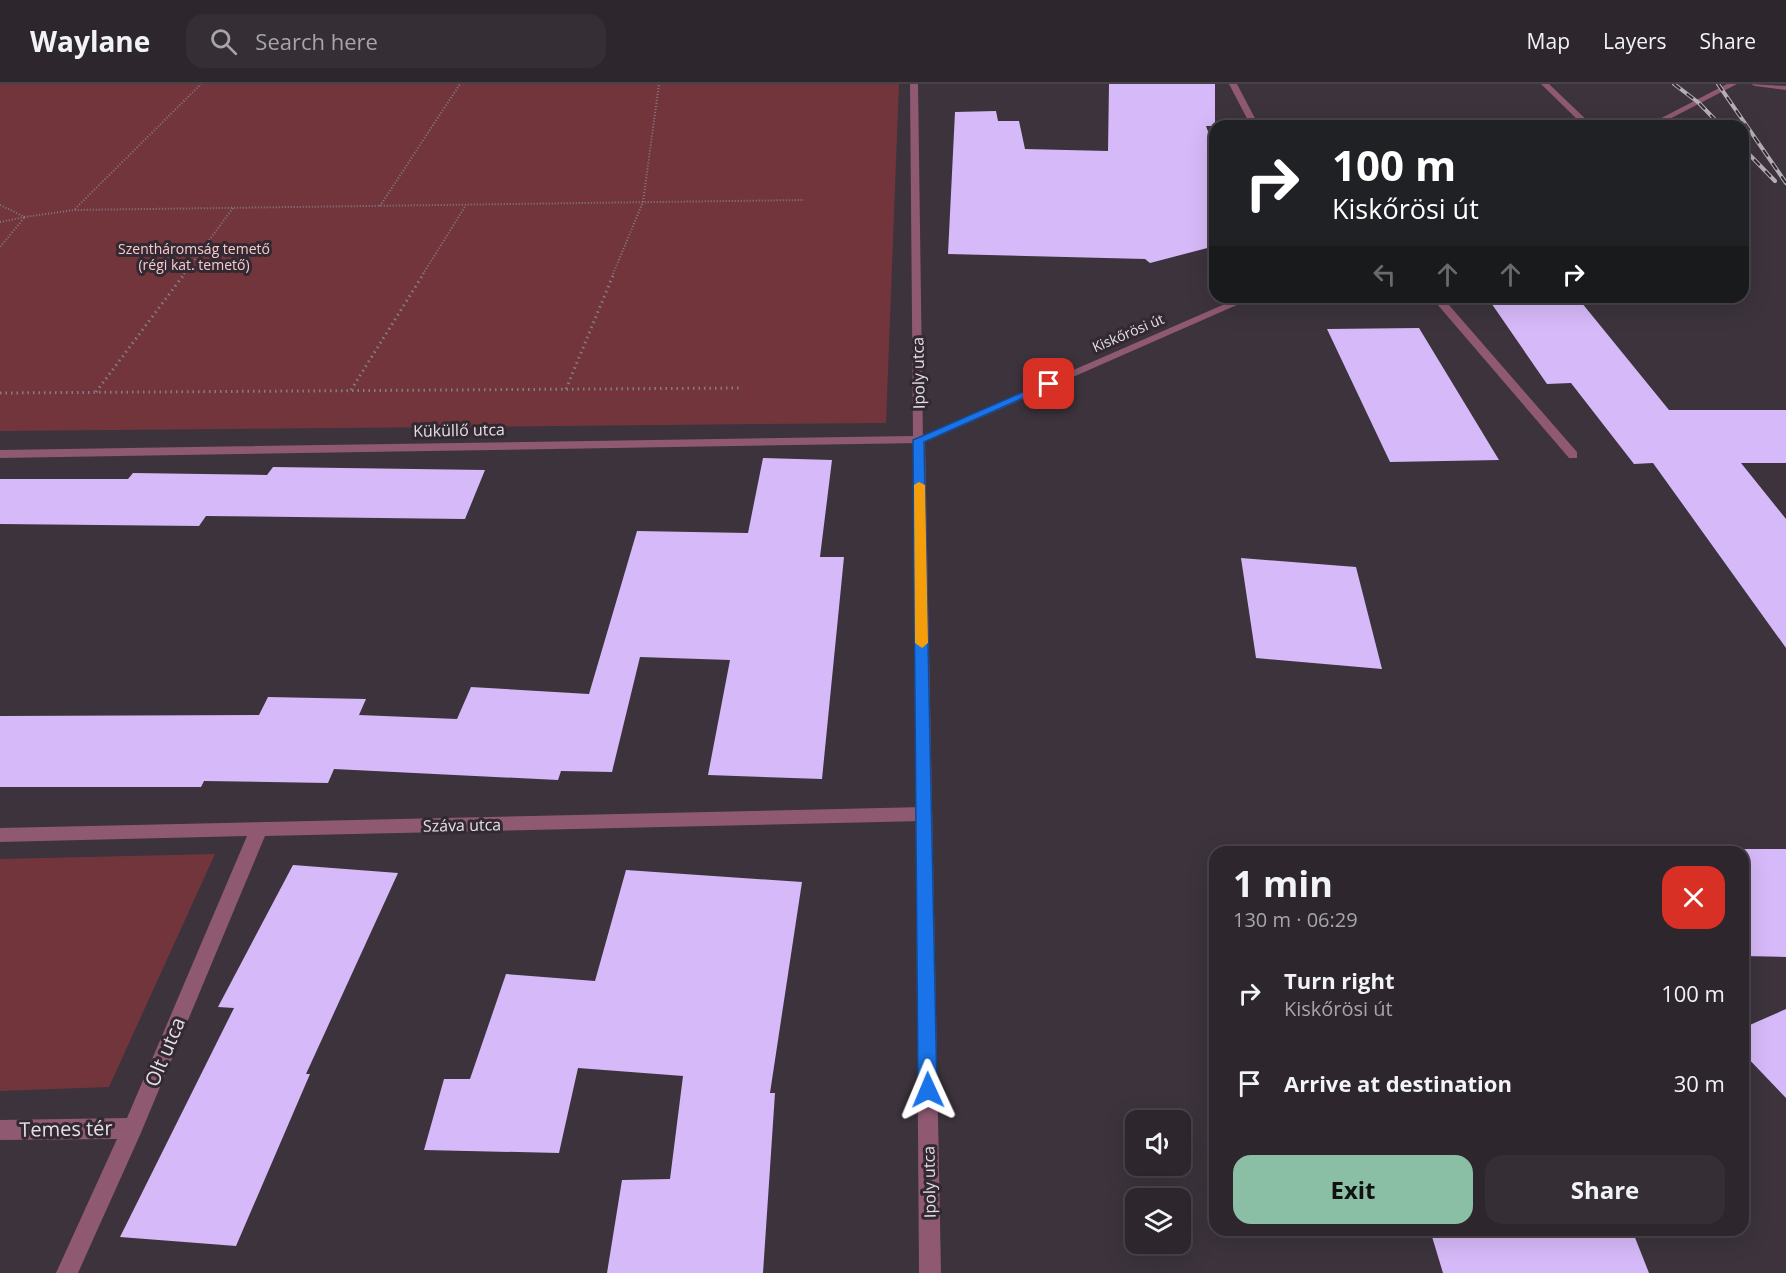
<!DOCTYPE html>
<meta charset="utf-8">
<style>
body{margin:0;font-family:"Open Sans",sans-serif;background:#352e35;color:#f1f3f6;height:100vh;display:flex;flex-direction:column;font-size:22px;white-space:nowrap}
*{box-sizing:border-box;margin:0}
p{font-size:20px;color:#a7a5aa}
.icon{flex:none;width:33px;height:33px;fill:none;stroke:currentColor;stroke-width:2;stroke-linecap:round;stroke-linejoin:round}
.map{position:relative;flex:1;overflow:hidden}
.details{position:absolute;left:1209px;top:762px;width:540px;height:390px;display:flex;flex-direction:column;background:#2d262d;border-radius:18px;box-shadow:0 6px 24px #0002,0 0 0 2px #484349}
.details>*{flex:none}
.top-card{position:absolute;left:1209px;top:36px;width:540px;height:183px;border-radius:18px;box-shadow:0 6px 24px #0002,0 0 0 2px #484349;background:#202124;color:#fff;overflow:hidden}
.controls{position:absolute;left:1125px;top:1026px;display:grid;gap:12px}
.controls a{display:grid;place-items:center;width:66px;height:66px;border-radius:12px;background:#2d262d;box-shadow:0 6px 24px #0002,0 0 0 2px #484349;font-size:30px}
.pin{position:absolute;display:grid;place-items:center;width:51px;height:51px;color:#fff;margin:-26px;border-radius:12px;box-shadow:0 3px 9px #0006}
.me{position:absolute;width:66px;margin:-33px;rotate:359deg;stroke-linejoin:round;filter:drop-shadow(0 0 4px #0008)}
.turn{display:flex;align-items:center;gap:21px;height:126px;padding:0 24px;font-size:27px}
.turn .icon{width:78px;height:78px;stroke-width:2.5}
.turn b{display:block;font-size:42px;line-height:51px}
.lanes{display:flex;align-items:center;height:57px;padding:0 24px;background:#0003;justify-content:center;gap:30px;direction:ltr}
.lanes .off{opacity:.35}
.round{display:grid;place-items:center;flex:none;width:63px;height:63px;border-radius:18px;background:#352e35}
.overview{display:flex;align-items:center;justify-content:space-between;height:102px;padding:0 24px}
h1{font-size:36px;font-weight:700;line-height:45px}
.action{display:flex;gap:12px;margin-top:auto;padding:12px 24px}
.action a{flex:1;height:69px;border-radius:18px;background:#8abfa5;color:#111;font-size:24px;font-weight:700;line-height:69px;text-align:center}
.action a+a{background:#352e35;color:#f1f3f6}
ul{padding:0;list-style:none}
li{display:flex;align-items:center;gap:18px;height:90px;padding:0 24px}
li div{flex:1}
li b{display:block;font-size:22px}
li em{font-style:normal}
header{display:flex;align-items:center;gap:36px;box-sizing:border-box;height:84px;padding:0 30px;background:#2d262d;border-bottom:2px solid #484349}
header strong{font-size:28px}
nav{display:flex;gap:33px;margin-inline-start:auto;font-size:21px}
.search{width:420px;height:54px;background:#352e35;display:flex;align-items:center;gap:15px;box-sizing:border-box;padding:0 21px;border-radius:18px;color:#a7a5aa;font-size:22px}
.map>svg:first-child{display:block}
</style>
<header>
<strong>Waylane</strong>
<div class="search"><svg class="icon" aria-label="search" viewBox="0 0 24 24"><circle cx="10" cy="10" r="6"/><path d="M15 15l6 6"/></svg>Search here</div>
<nav><a>Map</a><a>Layers</a><a>Share</a></nav>
</header>
<div class="map">
<svg width="1786" height="1189" viewBox="0 0 1786 1189">
<rect width="100%" height="100%" fill="#3c333c"/>
<path fill="#72353c" d="M0 0H899L886 339 0 347Z
M215 770 109 1003 0 1007V775Z"/>
<path fill="#d6b9f8" d="M1109 0H1215V42H1206L1215 67V162L1150 179 1145 175 948 170 955 28 996 27 998 37H1019L1025 65 1108 67Z
M1487 213H1577L1669 326H1786V379H1741L1786 435V564L1653 379 1634 380 1571 299 1547 300Z
M1419 244 1499 376 1390 378 1327 245Z
M763 374 832 376 820 473H844L822 695 708 691 730 576 640 573 612 688 561 687 558 696 334 685 328 699 204 697 201 703H0V632L259 631 268 613 366 615 359 631 457 635 471 603 589 610 637 447 748 449Z
M273 383 485 386 465 435 206 432 199 442 0 440V395H128L133 389 267 391Z
M1241 474 1356 483 1382 585 1256 574Z
M1743 765H1786V873L1743 872Z
M293 781 398 789 306 990H310L236 1162 120 1153 234 924 218 923Z
M626 786 802 798 770 1009H775L763 1189H607L622 1096 670 1095 683 992 578 984 559 1069 424 1066 444 995H470L506 890 595 897Z
M1786 925V1014L1743 969V944Z
M1430 1146H1632L1649 1189H1443Z"/>
<g fill="none" stroke-linecap="round" stroke-linejoin="round">
<path stroke="#847c84" stroke-width="2" stroke-dasharray="1 2" stroke-linecap="butt" d="M0 121 25 133 74 126 804 116
M380 122 460 0
M75 125 201 0
M0 138 25 133 0 163
M184 190 233 124
M423 190 466 121
M613 190 643 118 659 0"/>
<path stroke="#847c84" stroke-width="3" stroke-dasharray="1.5 4" stroke-linecap="butt" d="M566 305 614 189
M351 306 424 189
M96 308 185 189
M0 309 742 304"/>
<path fill="#8e5971" fill-rule="evenodd" d="M1431 213H1442L1577 368V374H1569Z"/>
<path fill="#8e5971" fill-rule="evenodd" d="M910 0H918L923 359 0 374V366L913 352Z
M1229 0H1237L1259 42H1251Z
M1541 0H1549L1593 42H1584Z
M924 723 930 725 932 730 930 735 924 737 265 752 140 1051 78 1189H56L117 1055 0 1056V1036L127 1034 247 752 0 758V744Z"/>
<path fill="#8e5971" fill-rule="evenodd" d="M1727 0H1737L1656 42H1646Z
M1751 0 1786 2V6L1755 2Z
M1241 213H1255L925 358 941 1189H919L913 356Z"/>
<defs>
<path id="rail" d="M1674 0 1699 19 1721 42
M1718 0 1786 99
M1743 64 1775 97"/>
</defs>
<use href="#rail" stroke="#b5aeb5" stroke-width="4"/>
<use href="#rail" stroke="#322932" stroke-width="2" stroke-dasharray="8" stroke-linecap="butt"/>
</g>
<path fill="#1a73e8" stroke="#114b97" stroke-width="1.5" d="M1046 298 1055 300 924 358 937 1006 934 1012 928 1015 921 1012 918 1006 913 356Z"/>
<path fill="#f59e0b" d="M919 398 925 401 928 559 922 564 915 559 914 401Z"/>
<g text-anchor="middle" stroke-width="6" stroke-linejoin="round" paint-order="stroke">
<g font-size="14" fill="#fac8cb" stroke="#322932">
<text x="194" y="170">Szentháromság temető<tspan x="194" dy="16">(régi kat. temető)</tspan></text>
</g>
<g font-size="14" fill="#e5dfe5" stroke="#322932">
<text transform="translate(1128 249) rotate(-23)" y="5">Kiskőrösi út</text>
</g>
<g font-size="16" fill="#e5dfe5" stroke="#322932">
<text transform="translate(918 289) rotate(-91)" y="6">Ipoly utca</text>
<text transform="translate(459 346) rotate(-1)" y="6">Küküllő utca</text>
<text transform="translate(462 741) rotate(-1)" y="6">Száva utca</text>
<text transform="translate(929 1098) rotate(-91)" y="6">Ipoly utca</text>
</g>
<g font-size="20" fill="#e5dfe5" stroke="#322932">
<text transform="translate(165 968) rotate(-67)" y="7">Olt utca</text>
<text transform="translate(66 1045) rotate(-1)" y="7">Temes tér</text>
</g>
</g>
</svg>
<div class="controls">
<a><svg class="icon" aria-label="sound" viewBox="0 0 24 24"><path d="M4 9h4l5-4v14l-5-4H4zM17 9q2 3 0 6"/></svg></a>
<a><svg class="icon" aria-label="layers" viewBox="0 0 24 24"><path d="M12 4l9 5-9 5-9-5zM3 14l9 5 9-5"/></svg></a>
</div>
<div class="pin" style="left:1049px;top:300px;background:#d93025"><svg class="icon" aria-label="arrive" viewBox="0 0 24 24"><path d="M6 21V4h12l-3 4 3 4H6"/></svg></div>
<svg class="me" style="left:928px;top:1006px" viewBox="-20 -20 40 40"><path d="M0-17L14 15 0 8-14 15z" fill="#1a73e8" stroke="#fff" stroke-width="4"/></svg>
<div class="top-card">
<div class="turn"><svg class="icon" aria-label="right" viewBox="0 0 24 24"><path d="M7 20v-9h11M14 6l5 5-5 5"/></svg><div><b>100 m</b>Kiskőrösi út</div></div>
<div class="lanes"><svg class="icon off" aria-label="left" viewBox="0 0 24 24"><path d="M17 20v-9H6M10 6l-5 5 5 5"/></svg><svg class="icon off" aria-label="ahead" viewBox="0 0 24 24"><path d="M12 20V5M6 11l6-6 6 6"/></svg><svg class="icon off" aria-label="ahead" viewBox="0 0 24 24"><path d="M12 20V5M6 11l6-6 6 6"/></svg><svg class="icon" aria-label="right" viewBox="0 0 24 24"><path d="M7 20v-9h11M14 6l5 5-5 5"/></svg></div>
</div>
<section class="details">
<div class="overview"><div><h1>1 min</h1><p>130 m · 06:29</p></div><a class="round" style="background:#d93025;color:#fff"><svg class="icon" aria-label="close" viewBox="0 0 24 24"><path d="M6 6l12 12M18 6L6 18"/></svg></a></div>
<ul>
<li><svg class="icon" aria-label="right" viewBox="0 0 24 24"><path d="M7 20v-9h11M14 6l5 5-5 5"/></svg><div><b>Turn right</b><p>Kiskőrösi út</p></div><em>100 m</em></li>
<li><svg class="icon" aria-label="arrive" viewBox="0 0 24 24"><path d="M6 21V4h12l-3 4 3 4H6"/></svg><div><b>Arrive at destination</b></div><em>30 m</em></li>
</ul>
<div class="action"><a>Exit</a><a>Share</a></div>
</section>
</div>
